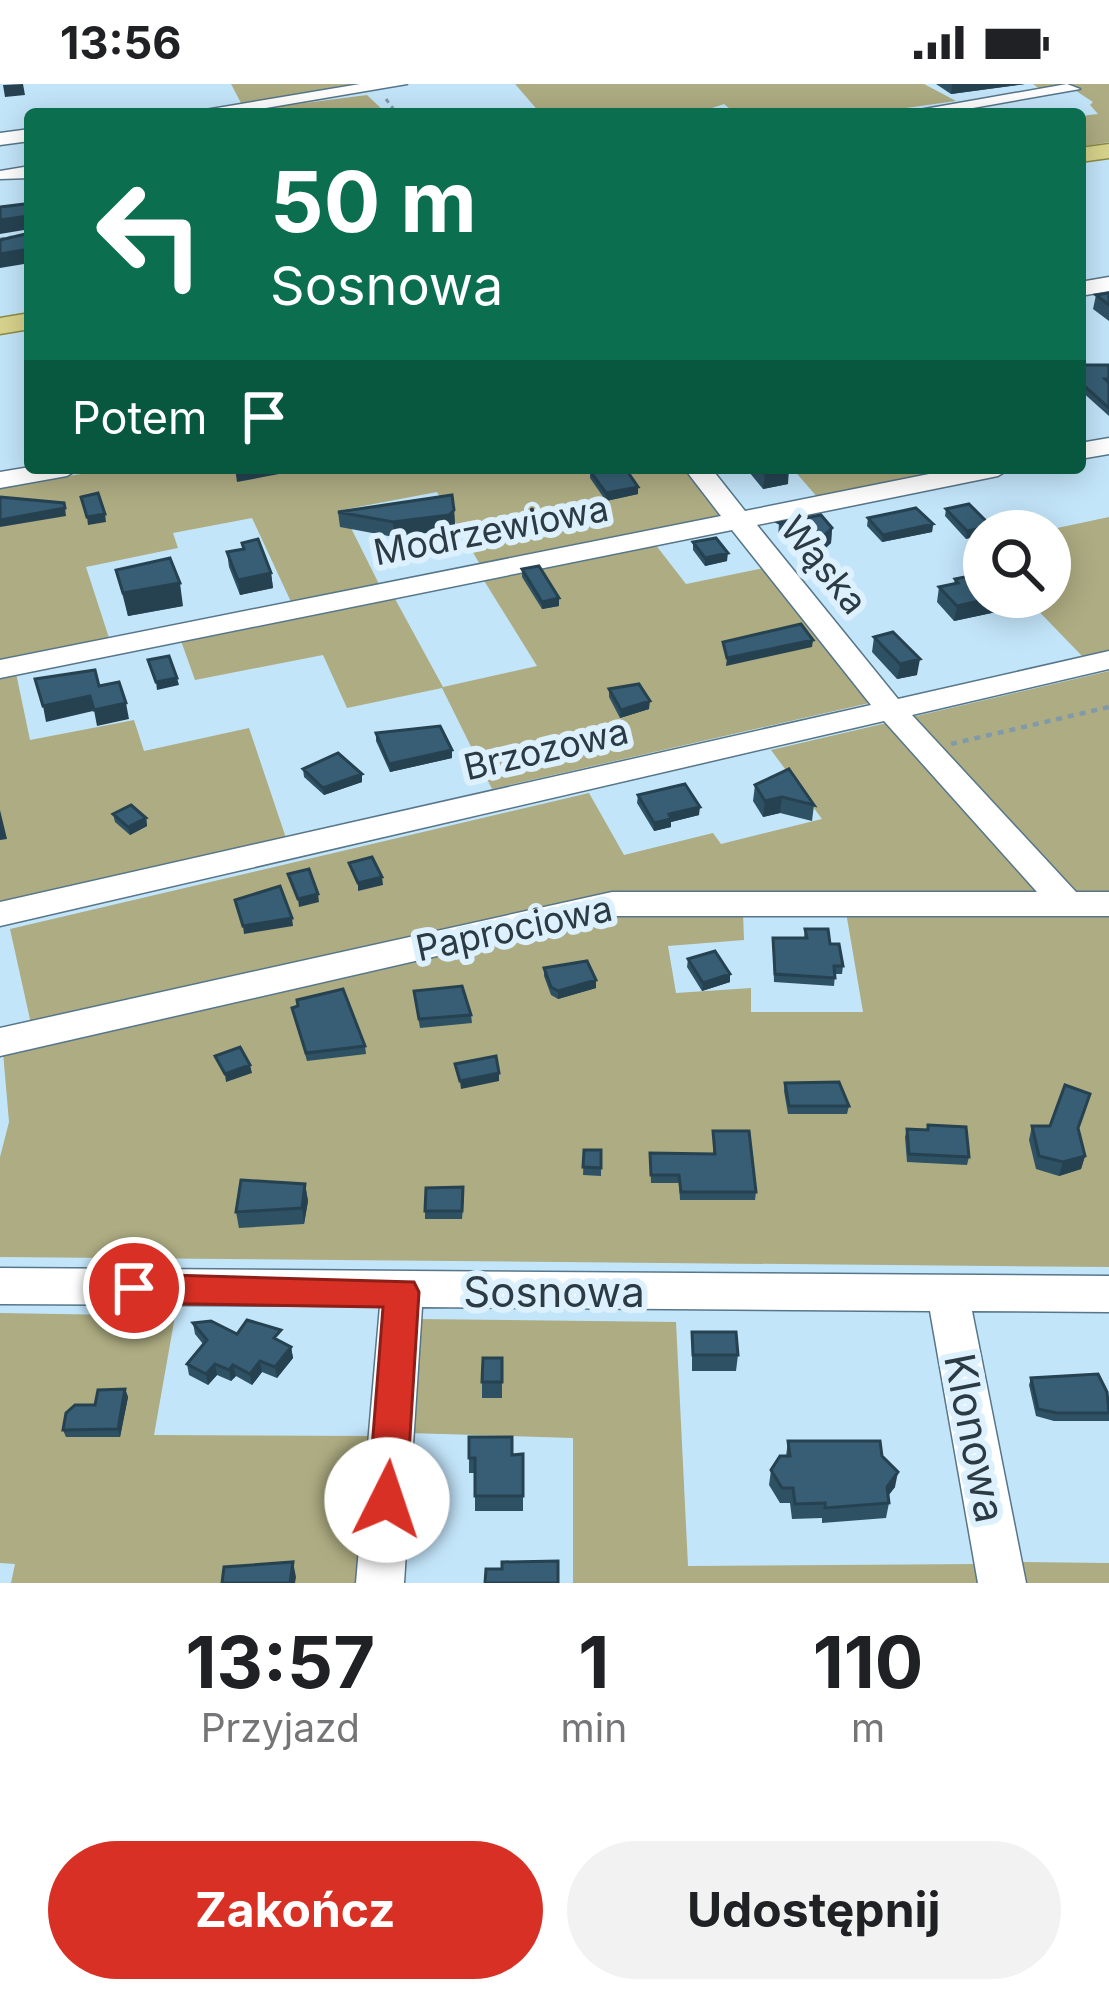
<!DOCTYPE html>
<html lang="pl">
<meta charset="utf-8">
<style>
body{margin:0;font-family:Inter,sans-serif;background:#f2f2f2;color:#202124;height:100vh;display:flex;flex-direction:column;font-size:45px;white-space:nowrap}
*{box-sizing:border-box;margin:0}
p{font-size:39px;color:#757577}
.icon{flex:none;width:66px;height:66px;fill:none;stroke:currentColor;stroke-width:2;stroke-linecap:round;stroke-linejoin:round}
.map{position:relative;height:1499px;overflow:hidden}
.drawer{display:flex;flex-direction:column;background:#fff;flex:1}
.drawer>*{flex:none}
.guide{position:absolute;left:24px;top:24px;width:1062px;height:366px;border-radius:12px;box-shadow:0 6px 30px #0003;background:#0b6e4f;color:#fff;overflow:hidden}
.tools{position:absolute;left:963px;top:426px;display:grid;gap:24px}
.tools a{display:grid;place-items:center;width:108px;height:108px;border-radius:50%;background:#fff;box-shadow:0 6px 30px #0003;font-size:60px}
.pin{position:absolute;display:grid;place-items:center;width:102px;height:102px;color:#fff;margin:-51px;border:6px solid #fff;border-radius:50%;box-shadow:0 3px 12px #0007}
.me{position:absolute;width:132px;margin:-66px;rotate:4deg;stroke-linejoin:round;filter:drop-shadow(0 0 9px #0008)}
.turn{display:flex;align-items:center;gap:42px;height:252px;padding:0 48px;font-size:54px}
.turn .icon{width:156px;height:156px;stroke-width:2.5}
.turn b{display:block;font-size:84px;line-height:102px}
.then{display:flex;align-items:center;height:114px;padding:0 48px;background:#0003;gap:24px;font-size:45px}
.eta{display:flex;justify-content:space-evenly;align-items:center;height:204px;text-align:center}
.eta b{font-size:72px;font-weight:700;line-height:84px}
.action{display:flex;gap:24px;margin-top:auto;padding:24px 48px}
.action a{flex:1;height:138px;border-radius:72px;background:#d93025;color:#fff;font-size:48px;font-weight:700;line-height:138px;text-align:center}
.action a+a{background:#f2f2f2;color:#202124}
.status{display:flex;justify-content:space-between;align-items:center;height:84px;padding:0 60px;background:#fff;direction:ltr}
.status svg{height:33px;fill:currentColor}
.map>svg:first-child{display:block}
</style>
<div class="status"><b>13:56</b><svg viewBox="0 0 49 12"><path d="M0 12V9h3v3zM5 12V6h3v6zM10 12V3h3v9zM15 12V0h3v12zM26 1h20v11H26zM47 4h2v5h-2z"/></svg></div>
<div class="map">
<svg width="1109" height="1499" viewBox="0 0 1109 1499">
<rect width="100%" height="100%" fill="#c3e5fa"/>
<path fill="#adac82" d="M231 0H368L241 19Z
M515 0H924L956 17 863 30H736L724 20 694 30H541Z
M1033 0H1109V58L1080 63V32L1098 30 1090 21 1093 18 1067 1 1040 5Z
M367 11 387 30H218Z
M115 384H509L513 389 691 384 729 431 481 482 437 408 342 426 380 502 292 520 252 434 173 449 178 464 86 483 110 557 0 579V404Z
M792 384H966L818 414Z
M1109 433V566L1082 572 1025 513H1050V447H1043Z
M655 460 686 500 769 483 874 618 492 705 442 604 347 624 323 571 195 596 180 554 394 513 443 603 537 582 483 495Z
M1109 587V807L622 808 31 940 10 845 589 709 624 771 713 749 721 760 822 735 771 666Z
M16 589 30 656 134 636 144 667 249 644 286 754 0 820V592Z
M624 828H743L744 856 668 862 676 909 751 904V928H863L846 828H1109V1183L0 1173V1073L9 1038 3 968Z
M0 1229 175 1232 154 1351 371 1352 359 1499H11L15 1480 0 1479Z
M416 1235 676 1238 688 1482 981 1480 985 1499H573V1354L408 1349Z
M1020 1478 1109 1479V1499H1024Z"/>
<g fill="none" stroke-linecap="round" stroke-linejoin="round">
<defs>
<path id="minor" d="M360 0H407L230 30H181Z
M1067 0 1080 5 939 30 919 26Z
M30 45V57L0 61V49Z
M30 82V94L0 95V87Z
M1109 193V207L1080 212V198Z
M1109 354V370L1080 375V359Z
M30 383V384H80L67 392 0 404V388Z
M684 384H711L745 427 959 384H1011L998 392 757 441 898 615 1109 567V585L912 631 1076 808H1109V832H612L0 972V944L612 808H1037L884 637 0 842V818L871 621 732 446 0 594V576L721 432Z
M0 1184 1109 1192V1228L972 1227 1026 1499H978L930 1227 422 1223 404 1499H356L380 1222 0 1220Z"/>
<path id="major" d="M1109 60V74L1080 78V64Z
M30 229V245L0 250V234Z"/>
</defs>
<use href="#minor" stroke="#577689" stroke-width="3"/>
<use href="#major" stroke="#8b8b41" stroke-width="3"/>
<path stroke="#819aaa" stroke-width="3" stroke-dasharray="4.5 4.5" stroke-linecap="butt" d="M386 15 397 30
M0 155 12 153"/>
<path stroke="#819aaa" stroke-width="4.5" stroke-dasharray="6 6" stroke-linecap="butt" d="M951 660 1109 623"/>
<use href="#minor" fill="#fff" fill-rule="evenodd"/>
<use href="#major" fill="#d8d38c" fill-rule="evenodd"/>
</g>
<path fill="#2f5164" d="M936 0H1025L951 10Z
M1109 209V237L1093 225 1096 211Z
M1080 281H1109V332L1080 306Z
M750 384H788V400L763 405 749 388Z
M590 387 638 403V410L606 417 590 394Z
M946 425 991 442 966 455 945 432Z
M454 426 455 441 450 446 394 453 340 443 338 428Z
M868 434 933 440 932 448 882 458 867 442Z
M779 439 832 444 831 459 816 473 778 454Z
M693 458 727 477 705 482 693 466Z
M242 459 271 489 273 504 240 511 229 483 227 468 242 465Z
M522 485 559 514V522L542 525 522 493Z
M116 486 183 522 128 532Z
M955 495 1001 527 954 537 937 518 939 503 954 500Z
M874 553 917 591 897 595 872 568Z
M609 605 649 625 620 634 609 613Z
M376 649 452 674 390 688 376 657Z
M303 685 362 698 324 711 304 693Z
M755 701 814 721 812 737 780 729 763 733 753 717Z
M638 711 699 731 671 738V743L654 747 637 719Z
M113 730 146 734 147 742 130 751 115 738Z
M805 845 830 860 843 882 842 890H835L834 902 774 898 773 854H804Z
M688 875 730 890V898L702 907 687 883Z
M544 884 596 904 558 915 551 911 544 892Z
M415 915 471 931 472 939 420 944Z
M292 924 365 962 366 970 307 977Z
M785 999 849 1022 847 1030H788L784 1007Z
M928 1041 969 1073 967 1081 907 1078 905 1053 907 1045 927 1046Z
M1032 1042 1078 1045 1085 1072 1081 1085 1059 1092 1036 1085 1029 1056Z
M713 1047 756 1108 755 1116H680L679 1099H651L650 1069 713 1070Z
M584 1066H601V1092L583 1091Z
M305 1100 308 1117 304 1140 239 1144 236 1128Z
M464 1112 462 1135H425V1127Z
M193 1239 237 1250 282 1257 291 1263 293 1274 277 1294 262 1288 252 1301 236 1292 231 1297 217 1291 208 1301 189 1291 187 1280 203 1260 195 1250Z
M692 1248 738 1271 736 1287H692Z
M502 1274V1314H482V1298Z
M1031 1294 1109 1317V1337H1054L1036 1332 1029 1301Z
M125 1305 128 1313 120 1353H66L63 1346Z
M788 1357 882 1372 895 1403 888 1412 889 1419 886 1434 822 1439V1434L792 1435 790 1419H780L769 1401 771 1386 786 1372Z
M523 1370V1427H475V1389H469V1374Z"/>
<path fill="#264251" d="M23 0 25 11 5 13 3 1Z
M952 0H1025L951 10Z
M28 132 30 145 0 150V136Z
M30 165V179L0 184V170Z
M235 384H299L300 386 237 398Z
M789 385 788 400 763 405 765 390Z
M638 403V410L606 417V409Z
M65 424 66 432 0 443V436Z
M454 426 455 441 450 446 394 453 393 438Z
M105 430 106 438 88 441 87 433Z
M933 440 932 448 882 458 883 451Z
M991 442 990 447H984V451L966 455 967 447Z
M832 444 831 459 816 473 817 458Z
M728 469 727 477 705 482V474Z
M271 489 273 504 240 511 238 496Z
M180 499 183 522 128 532 123 509Z
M997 513H1004L1001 527 954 537 957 522Z
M559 514V522L542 525V518Z
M813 556 812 563 726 582 727 574Z
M920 575 917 591 897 595 900 580Z
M177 594 179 601 157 606 156 598Z
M90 612 93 627 46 638 43 622Z
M650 617 649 625 620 634 621 626Z
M126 619 129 635 97 642 94 626Z
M452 666V674L390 688 389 680Z
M362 690V698L324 711 323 704Z
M782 713 780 729 763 733 765 717Z
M700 723 699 731 671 738V743L654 747V739L669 730Z
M0 726 7 755 0 756Z
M146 734 147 742 130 751 128 743Z
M382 793 383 801 358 807V799Z
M318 810 319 818 299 823 298 815Z
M292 834 293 842 244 850 243 842Z
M730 890V898L702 907 703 899Z
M596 896V904L558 915V907Z
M250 981 252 989 226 998 225 990Z
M499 989V997L461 1005 460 997Z
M1085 1072 1081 1085 1059 1092 1063 1078Z
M305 1100 308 1117 304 1140 302 1124Z
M291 1263 293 1274 277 1294 275 1283Z
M260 1277 262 1288 252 1301 250 1290Z
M215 1280 217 1291 208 1301 206 1290Z
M233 1281 236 1292 231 1297 229 1286Z
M125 1305 128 1313 120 1353 118 1345Z
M898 1388 895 1403 883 1418 887 1403Z
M293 1478 296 1493 295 1499H290Z"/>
<path fill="#375e74" stroke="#264251" stroke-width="3" d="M25 120 28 132 0 136V123Z
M30 149V165L0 170V156Z
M1109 209V221L1096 211Z
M1080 281H1109V295H1105L1109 299V324L1080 298Z
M606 384H625L638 403 606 409 590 387Z
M759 384H788L789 385 765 390Z
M98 409 105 430 87 433 81 413Z
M452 411 454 426 449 431 393 438 338 428Z
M0 413 64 419 65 424 0 436Z
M969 420 991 442 967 447 946 425Z
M916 424 933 440 883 451 868 434Z
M821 431 832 444 817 458 779 439Z
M716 454 728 469 705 474 693 458Z
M258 455 271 489 238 496 227 468 244 465 242 459Z
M170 474 180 499 123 509 116 486Z
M539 482 559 514 542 518 522 485Z
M984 489V513H997L957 522 939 503 958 499 955 495Z
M801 540 813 556 727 574 723 558Z
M893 548 920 575 900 580 874 553Z
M169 572 177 594 156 598 148 576Z
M95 586 99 602 119 598 126 619 94 626 90 612 43 622 35 595Z
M639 600 650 617 621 626 609 605Z
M440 642 452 666 389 680 376 649Z
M338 669 362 690 323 704 303 685Z
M789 685 814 721 782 713 765 717 755 701Z
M685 700 700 723 669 730 671 735 654 739 638 711Z
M131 721 146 734 128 743 113 730Z
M372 773 382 793 358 799 349 779Z
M309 785 318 810 298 815 288 790Z
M280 802 292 834 243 842 235 816Z
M805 845H828L830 860H839L843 882H834L835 894 775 890 773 854H807Z
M715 867 730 890 703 899 688 875Z
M587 877 596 896 558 907 551 903 544 884Z
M462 902 471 931 419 935 414 907Z
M343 905 365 962 306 969 292 924 298 922 297 916Z
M240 963 250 981 225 990 215 972Z
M496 972 499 989 460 997 455 980Z
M839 998 849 1022H789L785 999Z
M1065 1001 1090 1010 1078 1044 1085 1072 1063 1078 1039 1072 1032 1042H1050Z
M928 1041 966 1043 969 1073 909 1070 907 1045 928 1046Z
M713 1047H749L756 1108H681L679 1091H651L650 1069 715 1070Z
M584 1066H601V1084L583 1083Z
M241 1096 305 1100 302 1124 236 1128Z
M463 1103 462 1127H425L426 1104Z
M247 1236 281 1246 274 1254 291 1263 275 1283 260 1277 250 1290 233 1281 229 1286 215 1280 206 1290 187 1280 207 1256 193 1239 211 1237 237 1250Z
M692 1248H736L738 1271H693Z
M483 1274H502V1298H482Z
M1098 1290 1107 1308 1109 1329H1057L1038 1325 1031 1294Z
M125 1305 118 1345 63 1346 66 1329 75 1321H95L98 1306Z
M469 1353H512V1371L523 1370V1412H475V1374H469Z
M788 1357H880L882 1372 898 1388 887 1403 889 1419 825 1424V1419L795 1420 793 1404H782L771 1386 780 1372H790Z
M558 1477V1499H485L486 1485H502V1478Z
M293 1478 290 1499H222L224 1483Z"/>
<path fill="#d93025" stroke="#8d1f18" stroke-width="3" d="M134 1190 414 1198 419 1208 406 1416 400 1428 387 1434 373 1428 368 1416 383 1223 134 1219 122 1215 117 1204 122 1194Z"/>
<g text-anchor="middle" stroke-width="12" stroke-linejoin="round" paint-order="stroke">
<g font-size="36" fill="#2c3a43" stroke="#dcf0fd">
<text transform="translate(491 446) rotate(-11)" y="13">Modrzewiowa</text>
<text transform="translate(824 481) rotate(51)" y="13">Wąska</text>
<text transform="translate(546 665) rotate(-13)" y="13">Brzozowa</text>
<text transform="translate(514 844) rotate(-12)" y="13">Paprociowa</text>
</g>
<g font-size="42" fill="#2c3a43" stroke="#dcf0fd">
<text x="554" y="1223">Sosnowa</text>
<text transform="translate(975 1354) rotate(79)" y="15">Klonowa</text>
</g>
</g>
</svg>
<div class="tools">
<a><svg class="icon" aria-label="search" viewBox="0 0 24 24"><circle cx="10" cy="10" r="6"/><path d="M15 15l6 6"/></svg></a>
</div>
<div class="pin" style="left:134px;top:1204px;background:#d93025"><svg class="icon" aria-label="arrive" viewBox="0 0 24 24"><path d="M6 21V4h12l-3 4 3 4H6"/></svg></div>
<svg class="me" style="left:387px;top:1416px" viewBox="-20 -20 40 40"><circle r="19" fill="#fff"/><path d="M0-13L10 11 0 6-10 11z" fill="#d93025"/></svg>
<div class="guide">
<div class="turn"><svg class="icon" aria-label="left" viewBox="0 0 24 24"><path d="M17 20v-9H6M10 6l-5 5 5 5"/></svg><div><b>50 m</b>Sosnowa</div></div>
<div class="then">Potem<svg class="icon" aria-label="arrive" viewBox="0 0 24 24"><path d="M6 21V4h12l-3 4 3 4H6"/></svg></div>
</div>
</div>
<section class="drawer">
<div class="eta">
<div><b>13:57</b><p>Przyjazd</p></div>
<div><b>1</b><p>min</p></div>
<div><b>110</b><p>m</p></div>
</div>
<div class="action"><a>Zakończ</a><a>Udostępnij</a></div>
</section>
